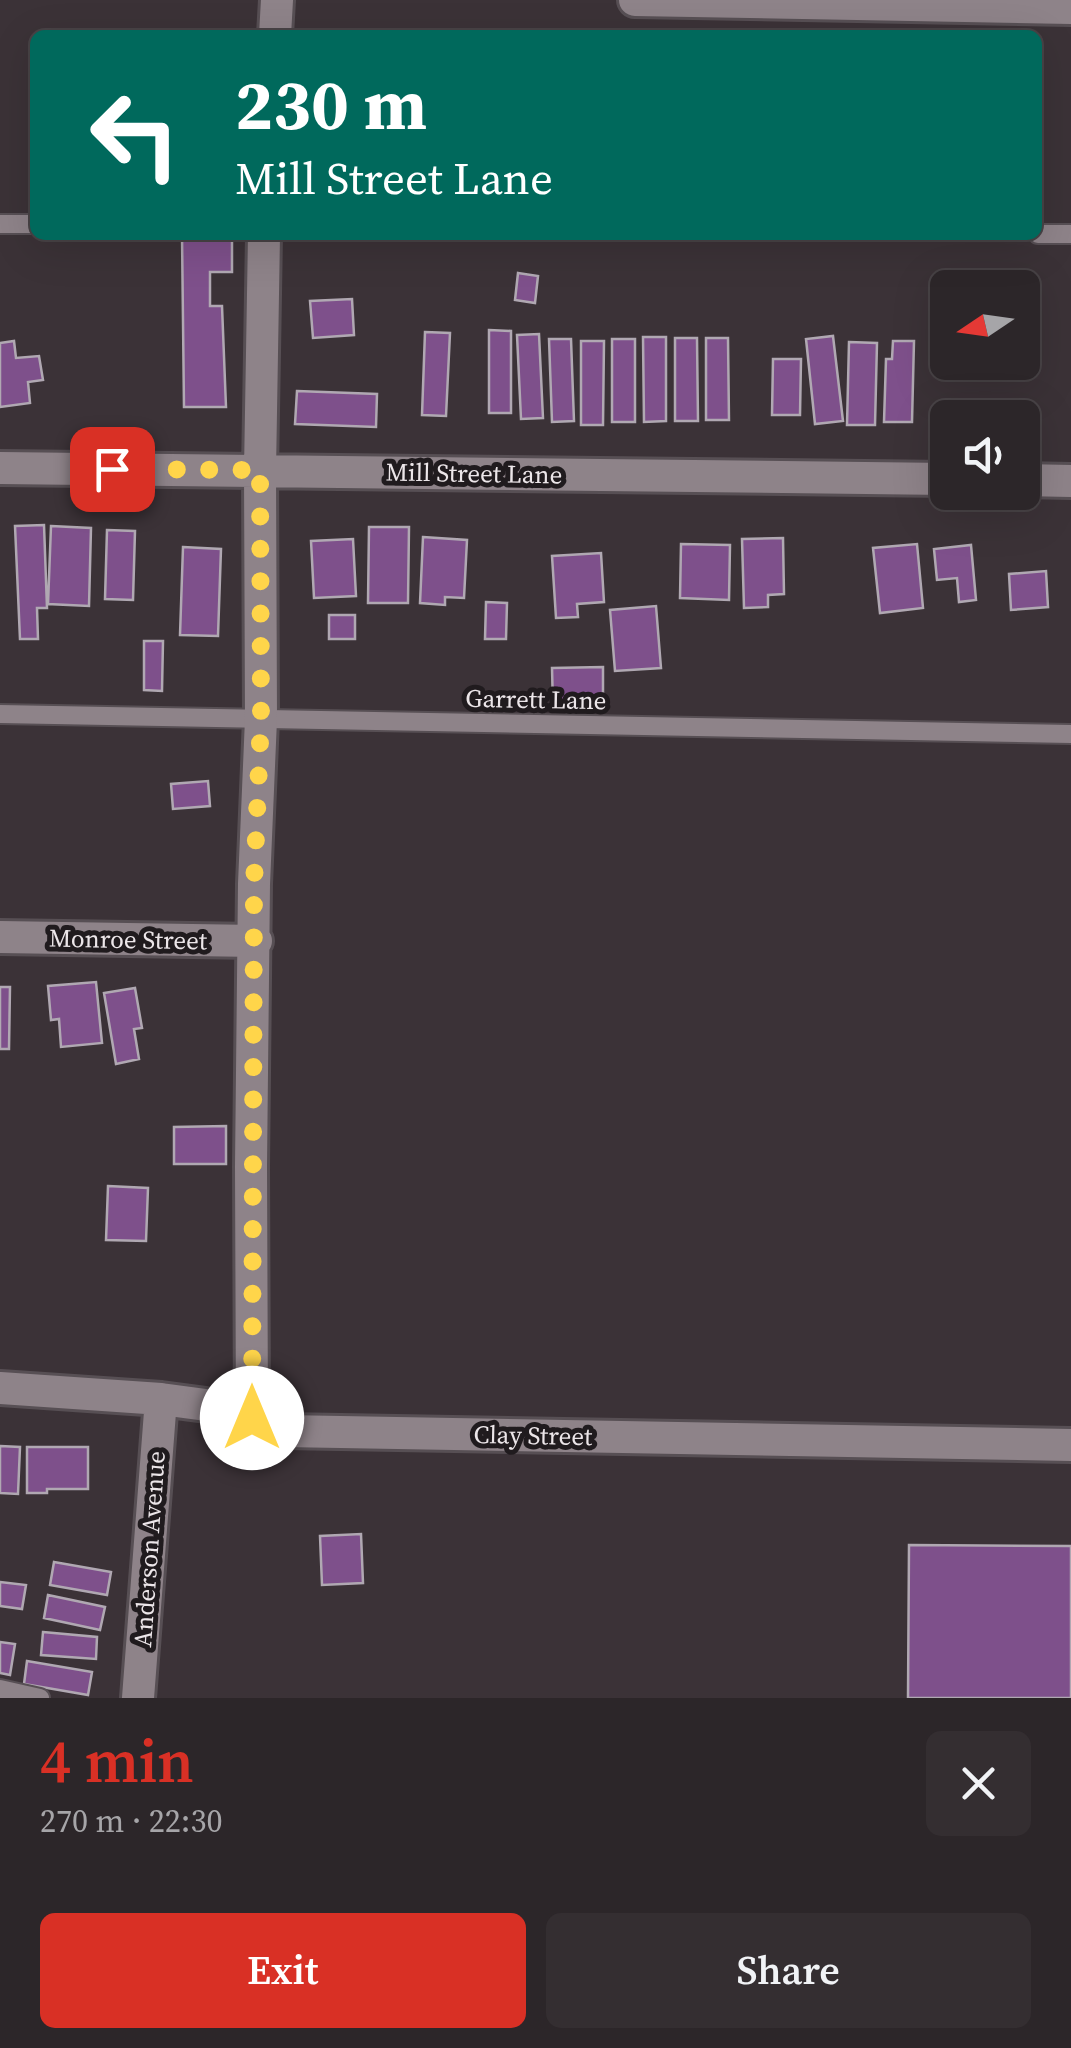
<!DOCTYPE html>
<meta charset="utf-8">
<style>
body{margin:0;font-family:"Source Serif 4",serif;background:#342e31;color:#f1f3f6;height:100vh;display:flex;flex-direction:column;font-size:38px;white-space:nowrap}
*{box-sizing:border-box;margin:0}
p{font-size:32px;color:#a6a5a8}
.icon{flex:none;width:55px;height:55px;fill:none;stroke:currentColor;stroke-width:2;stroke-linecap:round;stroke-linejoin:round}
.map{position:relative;height:1698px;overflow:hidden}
.details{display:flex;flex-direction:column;background:#2c2629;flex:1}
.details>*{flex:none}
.banner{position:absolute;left:30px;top:30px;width:1012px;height:210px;border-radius:15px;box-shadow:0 10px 40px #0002,0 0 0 2px #484346;background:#00695c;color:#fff;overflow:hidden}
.needle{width:65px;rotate:257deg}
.tools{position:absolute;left:930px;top:270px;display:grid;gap:20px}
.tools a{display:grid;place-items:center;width:110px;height:110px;border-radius:15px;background:#2c2629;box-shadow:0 10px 40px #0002,0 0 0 2px #484346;font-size:50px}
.pin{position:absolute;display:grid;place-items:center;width:85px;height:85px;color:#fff;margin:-42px;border-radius:20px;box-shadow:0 5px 15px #0006}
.me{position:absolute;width:110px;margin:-55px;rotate:0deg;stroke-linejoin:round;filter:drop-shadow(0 0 8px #0008)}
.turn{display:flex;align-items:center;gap:35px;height:210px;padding:0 40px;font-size:45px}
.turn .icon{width:130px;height:130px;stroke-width:2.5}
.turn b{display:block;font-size:70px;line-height:85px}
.round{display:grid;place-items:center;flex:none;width:105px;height:105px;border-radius:15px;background:#342e31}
.summary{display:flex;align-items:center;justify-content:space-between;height:170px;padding:0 40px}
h1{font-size:60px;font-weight:600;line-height:75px;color:#d93025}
.cta{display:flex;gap:20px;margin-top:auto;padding:20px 40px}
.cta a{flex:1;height:115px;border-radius:15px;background:#d93025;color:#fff;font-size:40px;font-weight:600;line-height:115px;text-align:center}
.cta a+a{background:#342e31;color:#f1f3f6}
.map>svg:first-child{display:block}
</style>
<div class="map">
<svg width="1071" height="1698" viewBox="0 0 1071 1698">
<rect width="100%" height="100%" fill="#3b3237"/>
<path fill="#7e508b" stroke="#b0a8b2" stroke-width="2.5" d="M182 235H232V272H210V306H222L226 407H184Z
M518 273 538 276 535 303 515 300Z
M352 299 354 335 313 338 310 301Z
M489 330 511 331V413H489Z
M425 332 450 333 446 416 422 415Z
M539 334 543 418 521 419 517 335Z
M833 336 843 421 815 424 806 339Z
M643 337H666V421L644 422Z
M675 338H697L698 421H675Z
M706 338H728L729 420H706Z
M549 339H571L574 421 552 422Z
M612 339H635V422H612Z
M14 341 16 358 39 356 43 380 28 382 30 403 0 407V343Z
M581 341H604L603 425H581Z
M893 341H914L912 422H884L886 359H892Z
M849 342 877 343 875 425H847Z
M773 359H801L800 415H772Z
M297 391 377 394 376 427 295 424Z
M44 525 47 608H37L38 639H20L15 526Z
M51 526 91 528 89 606 48 604Z
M369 527H409L408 603H368Z
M107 530 135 531 133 600 105 599Z
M423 537 467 540 464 598 445 597V605L420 603Z
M783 538 784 594 768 595V607L744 608 742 539Z
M353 539 356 596 314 598 311 541Z
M681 544 730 545 729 600 680 598Z
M917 544 923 608 880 613 873 548Z
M971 545 976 600 959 602 957 578 937 580 934 549Z
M183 547 221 549 218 636 180 635Z
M601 553 604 602 577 604 578 617 556 618 552 556Z
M1046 571 1048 607 1011 610 1009 574Z
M486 602 507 603 506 639H485Z
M656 606 661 668 615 671 610 610Z
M329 615H355V639H329Z
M144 641H163L162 691 144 690Z
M603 667V706L553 707 552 668Z
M208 781 210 806 173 809 171 784Z
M96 982 102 1043 61 1047 59 1019 51 1020 48 986Z
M0 987H10L9 1049H0Z
M135 988 142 1028 134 1029 139 1059 116 1064 104 993Z
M226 1126V1164H174V1127Z
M108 1186 148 1188 146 1241 106 1240Z
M0 1446 20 1447 18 1494 0 1493Z
M27 1447H88V1489H47V1493H27Z
M361 1534 363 1583 322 1585 320 1536Z
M909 1545 1071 1546V1698H908Z
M54 1562 111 1572 107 1595 50 1585Z
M0 1582 26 1585 22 1609 0 1606Z
M48 1595 105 1607 100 1630 44 1618Z
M43 1632 97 1637 96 1659 41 1655Z
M0 1642 15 1644 10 1675 0 1673Z
M27 1661 92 1672 88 1695 24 1684Z"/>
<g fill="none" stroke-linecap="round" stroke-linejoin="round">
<defs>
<path id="lane" d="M0 224H35
M1038 234H1071
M0 714 1071 734
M0 1689 40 1698"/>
<path id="street" d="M635 0 1071 8
M275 35 277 0
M0 468 948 479
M1022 480 1071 481
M0 937 256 941
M0 1388 161 1399 221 1407 284 1431 1071 1445
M252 1418 251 1167 254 884 261 719 260 471 264 235
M138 1698 161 1399"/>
</defs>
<use href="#lane" stroke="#574f54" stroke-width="22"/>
<use href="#street" stroke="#574f54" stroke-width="38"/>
<use href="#lane" stroke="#8e8389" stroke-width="18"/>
<use href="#street" stroke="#8e8389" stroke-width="32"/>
</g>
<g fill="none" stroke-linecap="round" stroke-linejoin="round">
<path stroke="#ffd54a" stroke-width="18" stroke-dasharray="0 32.4" d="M112 469 260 470 261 719 254 884 252 1418"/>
</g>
<g text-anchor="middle" stroke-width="10" stroke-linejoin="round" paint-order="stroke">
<g font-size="25" fill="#ece6e9" stroke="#201b1e">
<text transform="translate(474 473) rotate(1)" y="9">Mill Street Lane</text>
<text transform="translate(536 699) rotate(1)" y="9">Garrett Lane</text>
<text transform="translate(128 939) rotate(1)" y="9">Monroe Street</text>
<text transform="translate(533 1435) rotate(1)" y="9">Clay Street</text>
<text transform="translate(149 1549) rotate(-86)" y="9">Anderson Avenue</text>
</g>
</g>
</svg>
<div class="tools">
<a><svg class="needle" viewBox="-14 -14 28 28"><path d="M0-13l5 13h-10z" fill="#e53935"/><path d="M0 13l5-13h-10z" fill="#a6a5a8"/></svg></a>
<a><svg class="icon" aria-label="sound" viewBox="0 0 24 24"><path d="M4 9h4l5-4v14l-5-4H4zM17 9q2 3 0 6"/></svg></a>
</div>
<div class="pin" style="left:112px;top:469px;background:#d93025"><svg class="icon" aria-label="arrive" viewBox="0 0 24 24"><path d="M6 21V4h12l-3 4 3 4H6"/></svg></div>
<svg class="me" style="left:252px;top:1418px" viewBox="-20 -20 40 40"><circle r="19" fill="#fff"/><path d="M0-13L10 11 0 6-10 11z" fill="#ffd54a"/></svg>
<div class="banner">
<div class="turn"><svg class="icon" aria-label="left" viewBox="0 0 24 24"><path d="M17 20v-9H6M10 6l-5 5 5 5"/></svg><div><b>230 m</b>Mill Street Lane</div></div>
</div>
</div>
<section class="details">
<div class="summary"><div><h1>4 min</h1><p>270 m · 22:30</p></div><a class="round"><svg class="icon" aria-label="close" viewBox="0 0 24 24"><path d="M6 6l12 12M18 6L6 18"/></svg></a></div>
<div class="cta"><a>Exit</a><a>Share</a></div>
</section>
